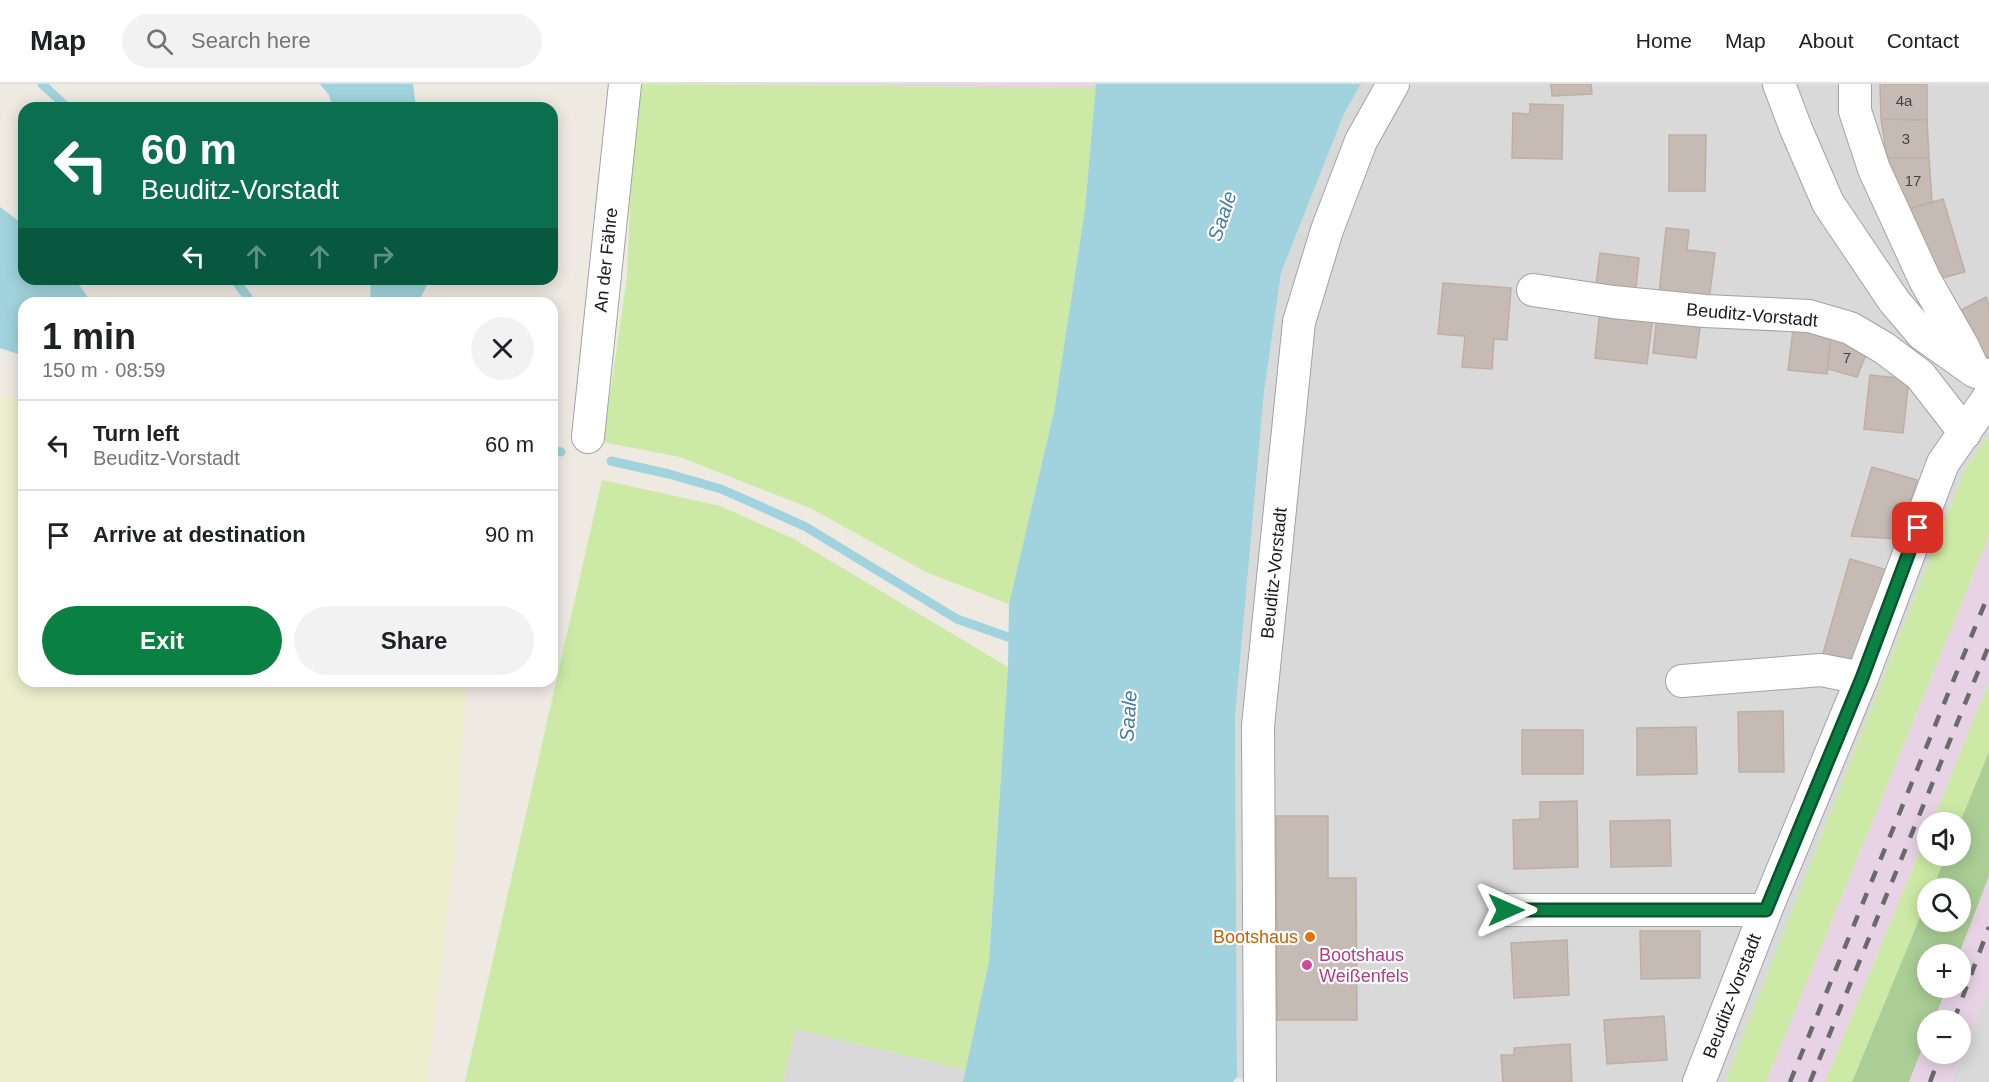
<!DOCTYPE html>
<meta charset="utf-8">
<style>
body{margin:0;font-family:Arial,sans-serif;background:#f2f2f2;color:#202124;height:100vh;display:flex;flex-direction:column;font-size:22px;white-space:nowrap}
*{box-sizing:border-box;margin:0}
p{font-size:20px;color:#757577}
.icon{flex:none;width:33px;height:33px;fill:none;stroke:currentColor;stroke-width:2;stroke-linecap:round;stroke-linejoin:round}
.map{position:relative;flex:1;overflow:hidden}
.sheet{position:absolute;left:18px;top:213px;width:540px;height:390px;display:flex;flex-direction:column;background:#fff;border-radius:18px;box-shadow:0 3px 15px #0003}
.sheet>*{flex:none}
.hud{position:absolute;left:18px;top:18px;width:540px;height:183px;border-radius:18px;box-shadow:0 3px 15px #0003;background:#0b6e4f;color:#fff;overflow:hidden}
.controls{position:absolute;left:1917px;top:728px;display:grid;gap:12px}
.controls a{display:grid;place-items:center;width:54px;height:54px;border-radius:50%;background:#fff;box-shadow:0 3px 15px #0003;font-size:30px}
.pin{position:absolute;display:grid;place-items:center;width:51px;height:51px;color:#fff;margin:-26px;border-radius:12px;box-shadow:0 3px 9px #0006}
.me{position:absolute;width:66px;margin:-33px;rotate:90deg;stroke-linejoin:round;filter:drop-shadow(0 0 4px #0008)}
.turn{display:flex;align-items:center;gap:21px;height:126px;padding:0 24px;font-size:27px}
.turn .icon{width:78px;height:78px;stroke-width:2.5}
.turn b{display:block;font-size:42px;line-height:51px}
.lanes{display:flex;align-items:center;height:57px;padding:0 24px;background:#0003;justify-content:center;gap:30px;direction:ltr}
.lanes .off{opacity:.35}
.round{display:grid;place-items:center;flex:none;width:63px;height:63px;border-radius:32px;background:#f2f2f2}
.summary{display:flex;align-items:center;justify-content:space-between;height:102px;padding:0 24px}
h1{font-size:36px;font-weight:800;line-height:45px}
.action{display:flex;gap:12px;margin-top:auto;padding:12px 24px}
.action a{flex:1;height:69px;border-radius:36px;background:#0b8043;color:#fff;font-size:24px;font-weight:800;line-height:69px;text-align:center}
.action a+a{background:#f2f2f2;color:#202124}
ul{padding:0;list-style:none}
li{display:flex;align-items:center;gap:18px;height:90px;padding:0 24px;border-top:2px solid #e0e0e0}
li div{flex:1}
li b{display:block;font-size:22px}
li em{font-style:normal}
header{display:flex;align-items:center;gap:36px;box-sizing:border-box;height:84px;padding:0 30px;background:#fff;border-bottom:2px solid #e0e0e0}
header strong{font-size:28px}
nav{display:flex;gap:33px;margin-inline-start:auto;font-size:21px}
.search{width:420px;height:54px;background:#f2f2f2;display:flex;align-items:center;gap:15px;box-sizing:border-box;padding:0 21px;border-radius:33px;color:#757577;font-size:22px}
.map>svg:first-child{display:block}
</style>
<header>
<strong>Map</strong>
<div class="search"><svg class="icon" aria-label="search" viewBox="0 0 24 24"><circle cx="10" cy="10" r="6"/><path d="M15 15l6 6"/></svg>Search here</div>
<nav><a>Home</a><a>Map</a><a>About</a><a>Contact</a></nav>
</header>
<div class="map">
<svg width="1989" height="998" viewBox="0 0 1989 998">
<rect width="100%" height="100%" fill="#eee9e1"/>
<path fill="#dad9d9" d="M1361 0H1989V350L1965 385 1725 998H1249L1237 993 1235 634 1264 308 1281 189 1344 30Z
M1989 903V998H1952Z
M795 945 967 986 963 998H783Z"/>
<path fill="#e7d3e5" d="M718 0H1096V4Z
M1989 452V598L1932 738H1928L1927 749 1825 998H1766Z
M1989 792V903L1952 998H1909L1927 952 1928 969H1960V936H1934L1947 903H1960L1959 870Z"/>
<path fill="#edeecb" d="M0 311 24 317V597H467L452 796 427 998H0Z"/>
<path fill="#cceaa5" d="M635 0 1096 4 1085 125 1054 327 1009 520 928 489 810 424 680 373 603 358 627 193Z
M1989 350V452L1766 998H1725L1965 385Z
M602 396 720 422 792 454 1008 583 989 878 967 986 795 945 783 998H465Z
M1989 598V668L1960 738H1932Z
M1927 749 1928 771H1946L1933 804H1928L1927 816 1852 998H1825Z"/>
<path fill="#aace95" d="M1989 668V792L1959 870H1928V903H1947L1934 936H1928L1927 952 1909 998H1852L1927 816 1928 837H1960V804H1933L1946 771H1960V738Z"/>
<path fill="#a0d3dd" d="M320 0H413L416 24H333L329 11Z
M1096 0H1361L1344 30 1281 189 1264 308 1235 634 1237 993 1233 998H963L989 878 1008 583 1009 520 1054 327 1085 125Z
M0 123 24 141V195H75L92 219H24V272L0 264Z
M371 195H430L418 219H370Z"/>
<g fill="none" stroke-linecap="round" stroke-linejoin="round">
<path stroke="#a0d3dd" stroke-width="9" d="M42 0 68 24
M234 195 252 219
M552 366 561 368
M611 377 669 390 721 405 753 419 806 443 957 535 1019 557"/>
</g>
<path fill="#c5bab4" stroke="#c0aea3" stroke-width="1.5" d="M1551 0H1591L1592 10 1552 12Z
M1880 0H1927V36L1881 35Z
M1530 20 1563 21 1562 75 1512 74 1513 29 1530 30Z
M1881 35 1927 36 1929 74H1887Z
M1669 51H1706L1705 107H1669Z
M1887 74H1929L1932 119 1907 125Z
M1943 115 1965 188 1935 196 1907 125Z
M1666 144 1689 146 1687 166 1715 169 1709 216 1659 210Z
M1600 169 1639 174 1635 213 1595 209Z
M1443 199 1511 204 1507 256 1494 255 1492 285 1462 283 1465 252 1438 250Z
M1986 213 1989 222V275L1984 277 1961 226Z
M1600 226 1653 232 1647 280 1595 274Z
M1657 232 1701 237 1696 274 1653 269Z
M1793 246 1831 250 1827 290 1788 286Z
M1831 250 1869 263 1857 293 1828 285Z
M1870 291 1909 295 1903 349 1864 345Z
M1872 383 1917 396 1899 455 1851 452Z
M1850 475 1887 486 1858 584 1822 573Z
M1783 627 1784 688H1739L1738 628Z
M1696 643 1697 690 1637 691V644Z
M1522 646H1583V690H1522Z
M1577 717 1578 783 1514 785 1513 736 1540 735V718Z
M1276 732H1328V794H1356L1357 936H1277Z
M1670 736 1671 782 1611 783 1610 737Z
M1640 847H1700V894L1641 895Z
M1567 856 1569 911 1514 914 1511 859Z
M1664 932 1667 976 1607 980 1604 936Z
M1570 960 1572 998H1503L1501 971H1514V964Z"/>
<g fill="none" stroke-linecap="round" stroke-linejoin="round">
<defs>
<path id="minor" d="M1779 0 1796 45 1828 119 1894 217 1922 250 1974 287 1989 292
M1855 0V27L1874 85 1925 196 1962 261 1972 282
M1533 206 1613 218 1705 227 1809 232 1850 244 1884 264 1920 291 1965 349
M588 353 625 0
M1682 597 1821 586 1862 594
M1506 826H1766
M1260 998 1258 642 1299 238 1327 146 1361 57 1393 0
M1699 998 1766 826 1862 594 1943 379 1989 313"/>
</defs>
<use href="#minor" stroke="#a3a3a3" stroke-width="34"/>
<use href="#minor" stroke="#fff" stroke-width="32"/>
<path stroke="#6a6a6a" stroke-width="4.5" stroke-dasharray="12 12" stroke-linecap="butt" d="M1954 936 1989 843
M1790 998 1989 509
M1810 998 1989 561
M1930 998 1941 969"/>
</g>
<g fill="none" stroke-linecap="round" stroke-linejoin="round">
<defs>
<path id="route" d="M1506 826H1766L1862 594 1918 444"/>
</defs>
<use href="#route" stroke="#07532c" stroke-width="15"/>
<use href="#route" stroke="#0b8043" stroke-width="10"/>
</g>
<circle fill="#e8710a" stroke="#fff" stroke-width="2" cx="1310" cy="853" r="6"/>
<circle fill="#d1479c" stroke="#fff" stroke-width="2" cx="1307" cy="881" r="6"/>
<g text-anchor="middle" stroke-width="4.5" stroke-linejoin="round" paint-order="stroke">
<g font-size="15" fill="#464442">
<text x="1904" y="22">4a</text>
<text x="1906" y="60">3</text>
<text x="1913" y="102">17</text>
<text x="1847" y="279">7</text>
</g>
<g font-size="18" fill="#1c1c1c" stroke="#fff">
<text transform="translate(606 176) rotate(-84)" y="6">An der Fähre</text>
<text transform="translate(1752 231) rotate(5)" y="6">Beuditz-Vorstadt</text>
<text transform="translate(1274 489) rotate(-84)" y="6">Beuditz-Vorstadt</text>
<text transform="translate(1732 912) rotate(-69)" y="6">Beuditz-Vorstadt</text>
</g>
<g font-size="18" fill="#c56008" stroke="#fff" text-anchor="end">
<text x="1298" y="859">Bootshaus</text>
</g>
<g font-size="18" fill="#b23c85" stroke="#fff" text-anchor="start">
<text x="1319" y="877">Bootshaus<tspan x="1319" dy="21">Weißenfels</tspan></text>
</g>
<g font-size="20" font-style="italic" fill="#447ba5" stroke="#fff">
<text transform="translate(1222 132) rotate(-71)" y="7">Saale</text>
<text transform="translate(1128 632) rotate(-86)" y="7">Saale</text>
</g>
</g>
</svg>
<div class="controls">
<a><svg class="icon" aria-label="sound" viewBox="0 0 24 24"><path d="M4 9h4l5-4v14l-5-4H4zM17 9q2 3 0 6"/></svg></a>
<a><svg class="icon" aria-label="search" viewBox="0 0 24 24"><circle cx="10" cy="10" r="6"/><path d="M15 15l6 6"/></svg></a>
<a>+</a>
<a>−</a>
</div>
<div class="pin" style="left:1918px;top:444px;background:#d93025"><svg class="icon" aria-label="arrive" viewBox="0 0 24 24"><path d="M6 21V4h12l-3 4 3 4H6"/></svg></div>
<svg class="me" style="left:1506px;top:826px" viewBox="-20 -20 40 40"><path d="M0-17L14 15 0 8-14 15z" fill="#0b8043" stroke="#fff" stroke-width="4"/></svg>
<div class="hud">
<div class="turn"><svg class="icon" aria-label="left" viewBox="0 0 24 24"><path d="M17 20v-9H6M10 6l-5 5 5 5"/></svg><div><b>60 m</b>Beuditz-Vorstadt</div></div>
<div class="lanes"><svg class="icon" aria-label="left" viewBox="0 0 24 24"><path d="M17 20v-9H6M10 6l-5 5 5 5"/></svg><svg class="icon off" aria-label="ahead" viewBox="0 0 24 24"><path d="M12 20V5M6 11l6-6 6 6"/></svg><svg class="icon off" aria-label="ahead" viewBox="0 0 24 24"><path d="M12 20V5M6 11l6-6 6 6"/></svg><svg class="icon off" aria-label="right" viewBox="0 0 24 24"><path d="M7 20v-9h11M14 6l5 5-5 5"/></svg></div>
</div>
<section class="sheet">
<div class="summary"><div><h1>1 min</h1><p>150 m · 08:59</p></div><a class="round"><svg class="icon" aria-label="close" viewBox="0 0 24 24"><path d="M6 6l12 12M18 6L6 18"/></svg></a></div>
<ul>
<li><svg class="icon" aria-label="left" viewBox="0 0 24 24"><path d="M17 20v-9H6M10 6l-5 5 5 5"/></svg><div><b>Turn left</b><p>Beuditz-Vorstadt</p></div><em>60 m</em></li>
<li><svg class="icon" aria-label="arrive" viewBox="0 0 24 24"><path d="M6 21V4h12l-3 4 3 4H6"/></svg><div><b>Arrive at destination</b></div><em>90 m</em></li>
</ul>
<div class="action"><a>Exit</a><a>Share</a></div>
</section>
</div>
